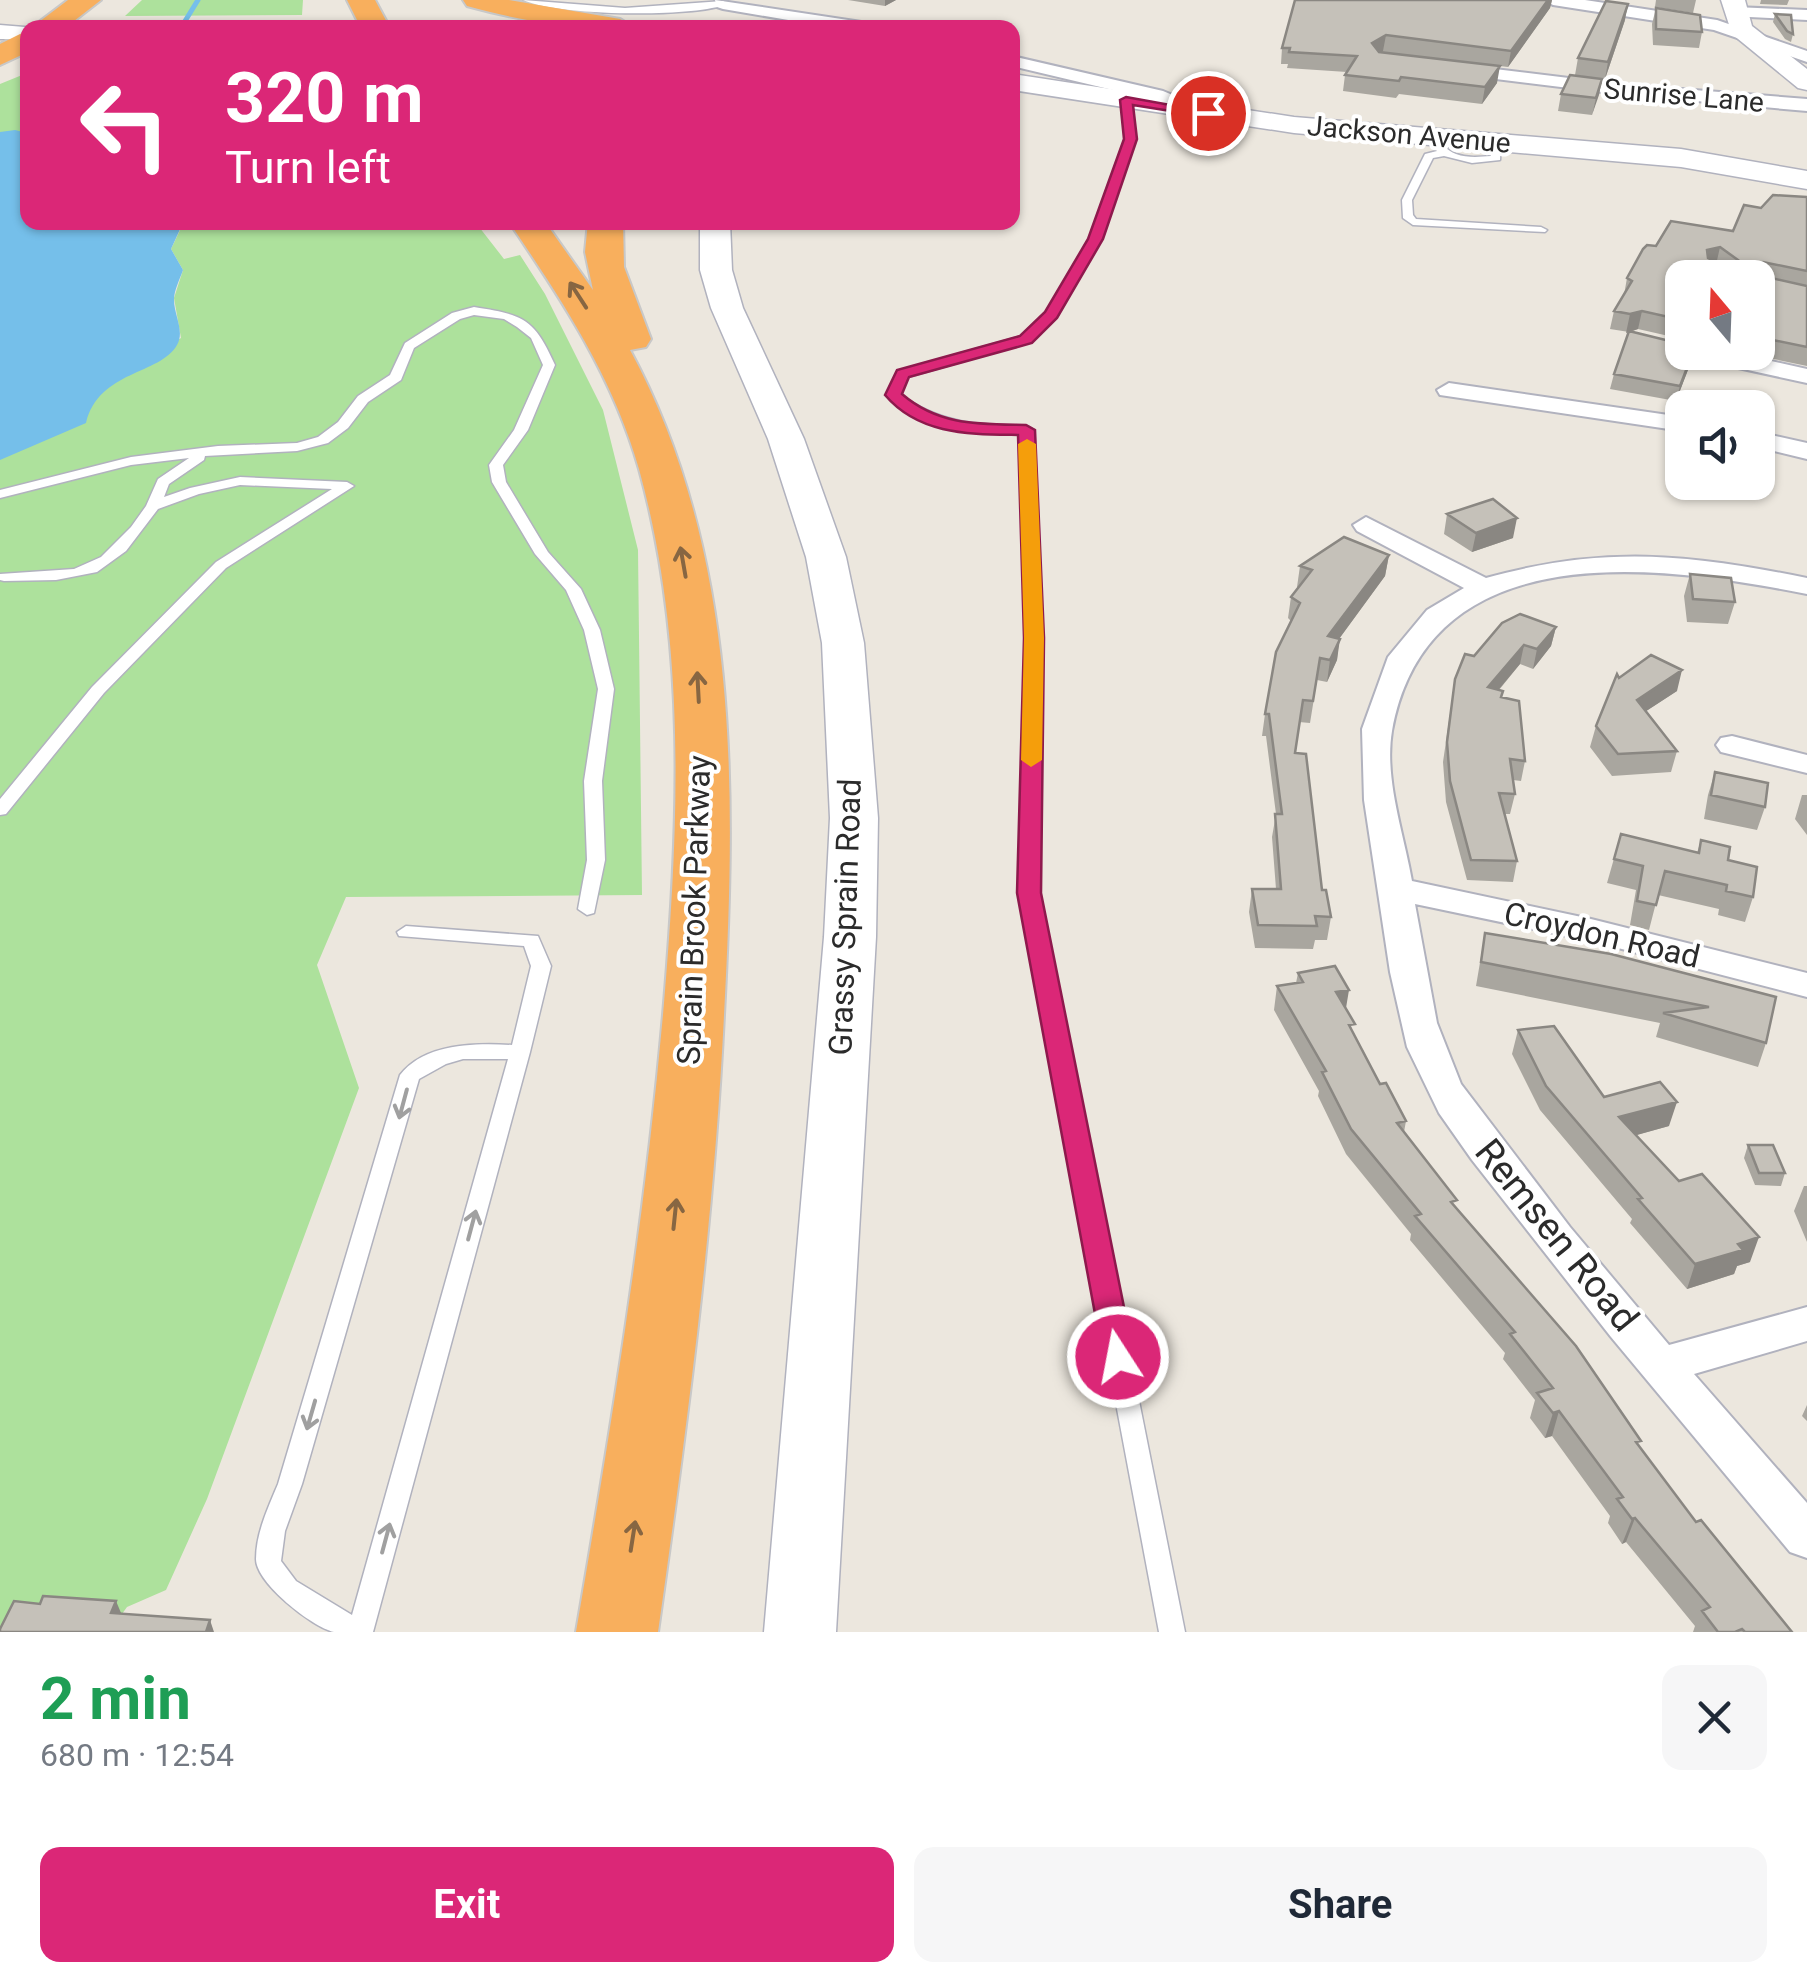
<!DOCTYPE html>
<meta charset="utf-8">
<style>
body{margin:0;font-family:Roboto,sans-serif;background:#f6f6f7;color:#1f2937;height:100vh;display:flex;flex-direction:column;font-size:38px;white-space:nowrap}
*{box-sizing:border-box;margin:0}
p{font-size:32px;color:#747a83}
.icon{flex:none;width:55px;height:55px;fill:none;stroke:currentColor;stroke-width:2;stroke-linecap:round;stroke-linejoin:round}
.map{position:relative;height:1632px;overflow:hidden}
.drawer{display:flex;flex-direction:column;background:#fff;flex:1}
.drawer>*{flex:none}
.banner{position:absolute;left:20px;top:20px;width:1000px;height:210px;border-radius:20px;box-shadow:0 2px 8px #0004;background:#db2777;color:#fff;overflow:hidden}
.needle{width:65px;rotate:341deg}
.buttons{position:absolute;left:1665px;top:260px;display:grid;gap:20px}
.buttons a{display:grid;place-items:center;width:110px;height:110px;border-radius:20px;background:#fff;box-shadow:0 2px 8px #0004;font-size:50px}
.pin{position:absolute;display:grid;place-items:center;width:85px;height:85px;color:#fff;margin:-42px;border:5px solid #fff;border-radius:50%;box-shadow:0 2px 10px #0007}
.me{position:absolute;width:110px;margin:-55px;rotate:349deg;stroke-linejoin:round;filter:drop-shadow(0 0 8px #0008)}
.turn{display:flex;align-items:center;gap:35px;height:210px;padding:0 40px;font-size:45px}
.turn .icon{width:130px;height:130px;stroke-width:2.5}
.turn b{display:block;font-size:70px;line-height:85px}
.round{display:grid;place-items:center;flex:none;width:105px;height:105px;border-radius:20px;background:#f6f6f7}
.headline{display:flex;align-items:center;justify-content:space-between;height:170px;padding:0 40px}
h1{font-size:60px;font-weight:700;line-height:75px;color:#1e9e55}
.cta{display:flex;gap:20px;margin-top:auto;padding:20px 40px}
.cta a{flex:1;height:115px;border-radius:20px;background:#db2777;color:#fff;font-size:40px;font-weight:700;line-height:115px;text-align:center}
.cta a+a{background:#f6f6f7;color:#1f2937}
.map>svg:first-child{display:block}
</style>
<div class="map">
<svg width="1807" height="1632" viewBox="0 0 1807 1632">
<rect width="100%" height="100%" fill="#ece7de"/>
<path fill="#ade19c" d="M142 0H303L302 15 125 16Z
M27 73V133L0 132V84Z
M175 223H476L504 259 520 255 545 294 603 410 638 550 642 895 346 897 317 965 359 1088 207 1499 166 1590 127 1607 109 1632H0V446L181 338 174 298 183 270 171 249 182 226Z"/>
<path fill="#75bfea" d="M15 130 27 133 28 222 182 225 171 249 183 270C180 279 174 290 174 300 174 315 185 331 177 345 160 375 99 370 86 423L0 460V132Z"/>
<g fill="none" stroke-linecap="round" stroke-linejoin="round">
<path stroke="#75bfea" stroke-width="5" d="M182 26 198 0"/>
<defs>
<path id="lane" d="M523 0 625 8 723 1 727 4C693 18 557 16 523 0Z
M1126 98 1131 101 1135 139 1101 239 1056 318 1030 342 908 377 900 394C939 424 979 425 1027 426L1034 430 1042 638 1038 893 1185 1632H1159L1020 893 1026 638 1020 434C972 433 922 431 887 395L898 371 1022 336 1047 313 1089 239 1125 139 1121 101Z
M1492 139 1501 141 1500 160 1472 163 1444 156 1433 158 1412 200 1413 215 1416 219 1541 227 1547 230 1545 232 1413 225 1403 218 1402 200 1425 154 1437 151 1432 145 1433 143C1444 144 1446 150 1456 154 1467 158 1479 157 1491 156Z
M474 307C524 315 534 318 555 365L528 430 503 465 506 482 548 552 581 589 600 630 614 689 602 781 605 860 594 913 587 915 578 909 587 860 584 781 598 689 584 630 566 590 535 554 492 482 489 465 514 430 543 365 531 338 517 327 504 319 474 315 460 319 414 348 401 380 368 402 348 428 328 443 297 451 205 456 204 460 169 484 164 497 190 488 240 477 347 482 354 486 226 568 104 693 6 814 0 815V799L92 687 216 562 332 489 240 485 199 494 158 509 126 551 97 572 56 580 4 581 0 580V574L74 569 101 557 131 527 146 506 158 479 189 458 131 465 0 498V490L131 457 218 446 297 443 318 437 338 422 358 396 390 375 405 343 452 313Z
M406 926 538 936 551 966 530 1052 373 1632C361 1632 345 1632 334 1632 312 1627 256 1583 256 1559 256 1533 268 1508 278 1484L400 1075C425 1043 475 1043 512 1045L531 966 524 946 399 936 397 932ZM463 1059H508L352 1615 296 1581 281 1561 285 1531 302 1484 419 1079 446 1064Z"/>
<path id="street" d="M715 0 868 23 876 28H835L723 9 717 7Z
M1545 0H1585L1717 20 1807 51V62L1714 30 1553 5Z
M1735 7 1807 10V20L1729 16 1727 12Z
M1012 56 1163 91 1213 112 1204 118 1151 99 1012 66Z
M1453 64 1618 84 1807 99V111L1618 94 1447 73 1444 69Z
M1685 352H1731L1807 369V383L1688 357Z
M1449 383 1682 417V431L1440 395 1437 390Z
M1758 432 1807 443V459L1758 447Z
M1366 517 1486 578C1604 545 1688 554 1807 578V594C1660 565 1428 532 1392 731 1384 779 1404 834 1412 881L1591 919 1807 973V997L1591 941 1415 904 1437 1023 1461 1084 1570 1227 1669 1345 1807 1307V1341L1694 1374 1807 1503V1558L1790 1552 1611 1337 1472 1160 1439 1113 1407 1047 1390 972 1364 800 1362 729 1388 657 1427 610 1464 588 1357 531 1353 525Z
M1732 736 1807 755V773L1721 752 1716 745 1721 738Z"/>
<path id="secondary" d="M1721 0H1745L1752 26 1807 69V90L1798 88 1732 34Z
M0 25 37 28H28V39H0Z
M1012 74 1294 117 1681 149 1807 171V189L1681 167 1294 133 1012 90Z
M700 222H730L732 270 743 308 804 439 846 557 864 643 878 818 876 937 836 1632H764L824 937 830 818 822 643 806 557 768 439 711 308 700 270Z"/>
<path id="highway" d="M68 0H101L65 28H31Z
M347 0H375L390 28H361Z
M463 0H509L620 19 634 28C570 28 529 23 467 6Z
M28 30V52L0 65V44Z
M509 222H545L593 290 585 252 588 222H623L624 267 651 339 646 347 630 350C740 553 736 792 724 1015 714 1222 687 1427 658 1632H576C612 1423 646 1214 664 1003 679 825 687 642 639 469 613 377 562 300 509 222Z"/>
</defs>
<use href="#lane" stroke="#b1b2be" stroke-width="3"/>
<use href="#street" stroke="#b1b2be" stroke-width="4"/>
<use href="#secondary" stroke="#b1b2be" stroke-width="3"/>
<use href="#highway" stroke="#c8c8c8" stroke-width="4"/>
<use href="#lane" fill="#fff" fill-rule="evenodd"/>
<use href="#street" fill="#fff" fill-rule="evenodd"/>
<use href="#secondary" fill="#fff" fill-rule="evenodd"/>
<use href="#highway" fill="#f8af5d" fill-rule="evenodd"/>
</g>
<path fill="#a9a69f" d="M848 0H896L885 6Z
M1295 0H1552L1550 8 1508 67 1382 52 1497 83 1482 104 1399 94 1396 98 1343 91 1345 75 1347 72 1287 68 1288 64H1281L1282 48Z
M1656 0H1696L1693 13 1655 7Z
M1761 0H1789L1787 5 1760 4Z
M1656 8 1702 32 1699 48 1653 45 1652 24Z
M1775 14 1793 34 1791 42 1785 39 1773 22Z
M1625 20 1605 79 1575 75 1578 58Z
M1602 79 1592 115 1558 111 1561 94Z
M1807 197V366L1740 352H1758V278H1682V339L1638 329 1630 332 1691 362 1676 401 1610 389 1614 374 1629 332 1610 329 1614 311 1624 295 1627 278 1656 246 1733 231 1761 208Z
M1675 429 1682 430V482L1676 481 1670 449Z
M1684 482H1703L1701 486Z
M1447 514 1513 538 1472 552 1444 534Z
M1389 555 1385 576 1339 639 1337 660 1327 682 1317 680 1310 723 1299 722 1295 753 1322 890 1331 917 1327 940H1315L1313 949 1255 948 1249 912 1252 889H1276L1272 837 1276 814 1266 736H1262L1265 714 1291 621 1288 618 1291 597 1299 587H1297L1300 566Z
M1690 574 1735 602 1728 624 1687 622 1684 596Z
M1556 627 1551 646 1533 669 1520 664 1499 690 1525 761 1521 781 1513 780 1515 794 1510 814H1505L1517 861 1513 882 1467 880 1446 802 1443 762 1455 679 1474 656Z
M1619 678 1677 691 1646 711 1677 751 1671 772 1612 776 1590 747 1596 726Z
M1715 772 1765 807 1757 830 1704 819 1708 795Z
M1802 795H1807V835L1795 819Z
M1621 834 1697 853 1701 840 1728 860 1753 897 1745 922 1718 915 1719 909 1658 895 1649 930 1630 925 1636 890 1607 883Z
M1485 933 1776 997 1766 1043 1758 1067 1656 1037 1660 1023 1476 986Z
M1298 973 1346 1009 1353 1033 1380 1084 1406 1121 1404 1132 1455 1206 1696 1522 1792 1632H1693L1695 1626 1626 1542 1622 1544 1608 1523 1610 1516 1552 1436 1545 1438 1530 1418 1535 1400 1503 1359 1505 1353 1410 1240 1411 1234 1346 1154 1318 1096 1319 1091 1274 1010 1277 986 1296 983Z
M1518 1030 1604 1097 1669 1126 1636 1135 1750 1262 1737 1266 1734 1274 1687 1289 1630 1223 1632 1219 1540 1110 1512 1054Z
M1748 1145 1785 1173 1781 1186 1755 1185 1744 1158Z
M1804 1186H1807V1242L1794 1211Z
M1807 1405V1421L1802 1416Z"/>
<path fill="#8a8782" d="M885 0H896L885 6Z
M1548 0H1552L1550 8 1508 67 1511 51Z
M1628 4 1625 20 1605 79 1608 62Z
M1386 35 1383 51 1370 59 1372 43Z
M1500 66 1497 83 1482 104 1485 87Z
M1602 79 1599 95 1592 115 1596 98Z
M1720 247 1716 265 1702 268 1707 250Z
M1642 311 1638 329 1626 333 1630 314Z
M1694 352 1691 362 1676 401 1680 386Z
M1517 518 1513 538 1472 552 1476 533Z
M1389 555 1385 576 1325 658 1328 636Z
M1556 627 1551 646 1533 669 1537 649Z
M1340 639 1337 660 1327 682 1330 660Z
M1524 645 1520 664 1484 707 1488 687Z
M1682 670 1677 691 1631 721 1637 700Z
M1349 990 1345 1014 1336 992Z
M1677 1102 1669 1126 1612 1142 1619 1117Z
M1759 1237 1750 1262 1737 1266 1734 1274 1687 1289 1695 1264 1738 1244Z
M1559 1411 1552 1436 1545 1438 1553 1413Z
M1635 1518 1626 1542 1622 1544 1632 1519Z
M116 1601 129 1632 111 1613Z
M210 1620 214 1632H206Z"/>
<path fill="#c5c1b9" stroke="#8a8782" stroke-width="2.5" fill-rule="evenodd" d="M1295 0H1548L1511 51 1386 35 1372 43 1379 52 1500 66 1485 87 1401 77 1399 81 1345 75 1357 56 1289 52 1290 48H1282Z
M1606 1 1628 4 1608 62 1578 58Z
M1656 8 1700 15 1702 32 1656 29Z
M1775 14 1791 15 1793 34 1787 31Z
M1570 75 1602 79 1596 98 1561 94Z
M1773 195 1807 197V271L1763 262 1759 265 1762 276 1807 286V347L1758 337V278H1682V320L1642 311 1630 314 1614 311 1632 281 1627 278 1643 249 1647 245 1656 246 1671 221 1733 231 1744 205 1761 208ZM1720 247 1738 260 1735 264H1719L1708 258 1707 250Z
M1629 331 1682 344V352H1693L1680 386 1614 374Z
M1675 429 1682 430V461H1681Z
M1493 499 1517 518 1476 533 1447 514Z
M1344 537 1389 555 1328 636 1340 639 1330 660 1320 658 1313 701 1303 700 1295 753 1306 754 1322 890H1326L1331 917 1315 916 1317 926 1258 925 1252 889H1281L1275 814H1282L1269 714H1265L1276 652 1300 603 1291 597 1312 570 1300 566Z
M1690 574 1731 578 1735 602 1693 599Z
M1520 614 1556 627 1537 649 1524 645 1488 687 1503 691 1501 697 1519 701 1525 761 1510 759 1515 794 1499 793 1517 861 1471 860 1450 781 1447 742 1455 679 1465 654 1474 656 1502 623Z
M1651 655 1682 670 1637 700 1677 751 1618 754 1596 726 1617 674 1619 678Z
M1715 772 1768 783 1765 807 1711 795Z
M1621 834 1699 853 1701 840 1730 847 1728 860 1757 867 1753 897 1726 891 1727 885 1665 871 1656 905 1637 901 1643 866 1614 859Z
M1485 933 1611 954 1776 997 1766 1043 1663 1013 1709 1007 1481 962Z
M1335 966 1349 990 1336 992 1355 1024 1349 1025 1380 1084 1386 1083 1406 1121 1397 1123 1457 1200 1451 1202 1576 1346 1641 1441 1636 1442 1696 1522 1701 1520 1792 1632H1745L1742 1629 1735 1632H1718L1702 1611 1710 1607 1635 1518 1632 1519 1617 1499 1623 1497 1559 1411 1553 1413 1537 1393 1553 1388 1510 1334 1515 1332 1415 1216 1421 1214 1351 1129 1322 1072 1326 1071 1277 986 1303 982 1298 973Z
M1554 1026 1604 1097 1660 1082 1677 1102 1619 1117 1679 1181 1702 1174 1759 1237 1738 1244 1743 1250 1695 1264 1638 1199 1642 1198 1546 1086 1518 1030Z
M1748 1145H1773L1785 1173H1759Z
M43 1596 116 1601 111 1613 210 1620 206 1632H0V1629L14 1601 40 1604Z"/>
<defs><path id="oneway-shaft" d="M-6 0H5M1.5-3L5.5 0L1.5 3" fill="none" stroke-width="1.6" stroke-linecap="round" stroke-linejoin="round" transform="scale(2.5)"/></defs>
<g stroke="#876642">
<use href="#oneway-shaft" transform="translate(578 295) rotate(-123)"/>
<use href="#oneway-shaft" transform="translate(683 562) rotate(-100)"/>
<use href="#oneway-shaft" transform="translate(698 687) rotate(-93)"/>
<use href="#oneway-shaft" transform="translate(675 1214) rotate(-84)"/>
<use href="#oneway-shaft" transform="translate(633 1536) rotate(-81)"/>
</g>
<g stroke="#a0a0a0">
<use href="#oneway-shaft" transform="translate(403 1104) rotate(105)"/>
<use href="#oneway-shaft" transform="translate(472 1225) rotate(-75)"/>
<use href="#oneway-shaft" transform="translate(311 1415) rotate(106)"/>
<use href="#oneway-shaft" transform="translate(386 1538) rotate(-75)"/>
</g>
<path fill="#db2777" stroke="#8e194d" stroke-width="2.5" d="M1126 97 1215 113 1208 117 1133 105 1137 139 1103 239 1057 318 1032 343 909 377 902 394C939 426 980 424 1026 425L1035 430 1044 638 1041 893 1134 1357 1129 1366 1118 1369 1108 1366 1103 1357 1017 893 1024 638 1018 435C969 434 919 435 885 395L897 370 1020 336 1045 312 1088 239 1124 139 1120 100Z"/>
<path fill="#f59e0b" d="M1027 439 1036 444 1044 638 1042 760 1031 767 1021 760 1024 638 1018 444Z"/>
<g text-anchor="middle" stroke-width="8" stroke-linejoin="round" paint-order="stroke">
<g font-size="28" fill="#2b2b2b" stroke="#fff">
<text transform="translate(1684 95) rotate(5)" y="10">Sunrise Lane</text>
<text transform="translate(1409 134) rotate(5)" y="10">Jackson Avenue</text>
</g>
<g font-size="32" fill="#2b2b2b" stroke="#fff">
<text transform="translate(694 910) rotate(-88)" y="11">Sprain Brook Parkway</text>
<text transform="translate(845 917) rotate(-88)" y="11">Grassy Sprain Road</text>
<text transform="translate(1602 935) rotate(13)" y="11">Croydon Road</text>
</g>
<g font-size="38" fill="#2b2b2b" stroke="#fff">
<text transform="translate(1557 1235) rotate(51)" y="13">Remsen Road</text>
</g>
</g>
</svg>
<div class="buttons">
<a><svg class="needle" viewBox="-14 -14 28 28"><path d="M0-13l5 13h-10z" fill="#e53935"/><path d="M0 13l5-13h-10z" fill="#747a83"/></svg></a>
<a><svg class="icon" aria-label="sound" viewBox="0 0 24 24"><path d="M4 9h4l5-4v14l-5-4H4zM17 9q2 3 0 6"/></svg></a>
</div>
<div class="pin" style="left:1208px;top:113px;background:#d93025"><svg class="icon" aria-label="arrive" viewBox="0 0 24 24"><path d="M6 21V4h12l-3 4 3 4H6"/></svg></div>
<svg class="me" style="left:1118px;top:1357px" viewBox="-20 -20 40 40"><circle r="17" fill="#db2777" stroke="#fff" stroke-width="3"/><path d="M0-11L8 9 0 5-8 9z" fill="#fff"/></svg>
<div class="banner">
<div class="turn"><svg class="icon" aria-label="left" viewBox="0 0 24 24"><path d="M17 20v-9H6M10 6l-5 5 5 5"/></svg><div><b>320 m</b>Turn left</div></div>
</div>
</div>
<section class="drawer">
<div class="headline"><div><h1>2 min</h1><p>680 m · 12:54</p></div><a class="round"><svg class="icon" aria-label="close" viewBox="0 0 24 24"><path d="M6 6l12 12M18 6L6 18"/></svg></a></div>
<div class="cta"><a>Exit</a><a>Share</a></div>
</section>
